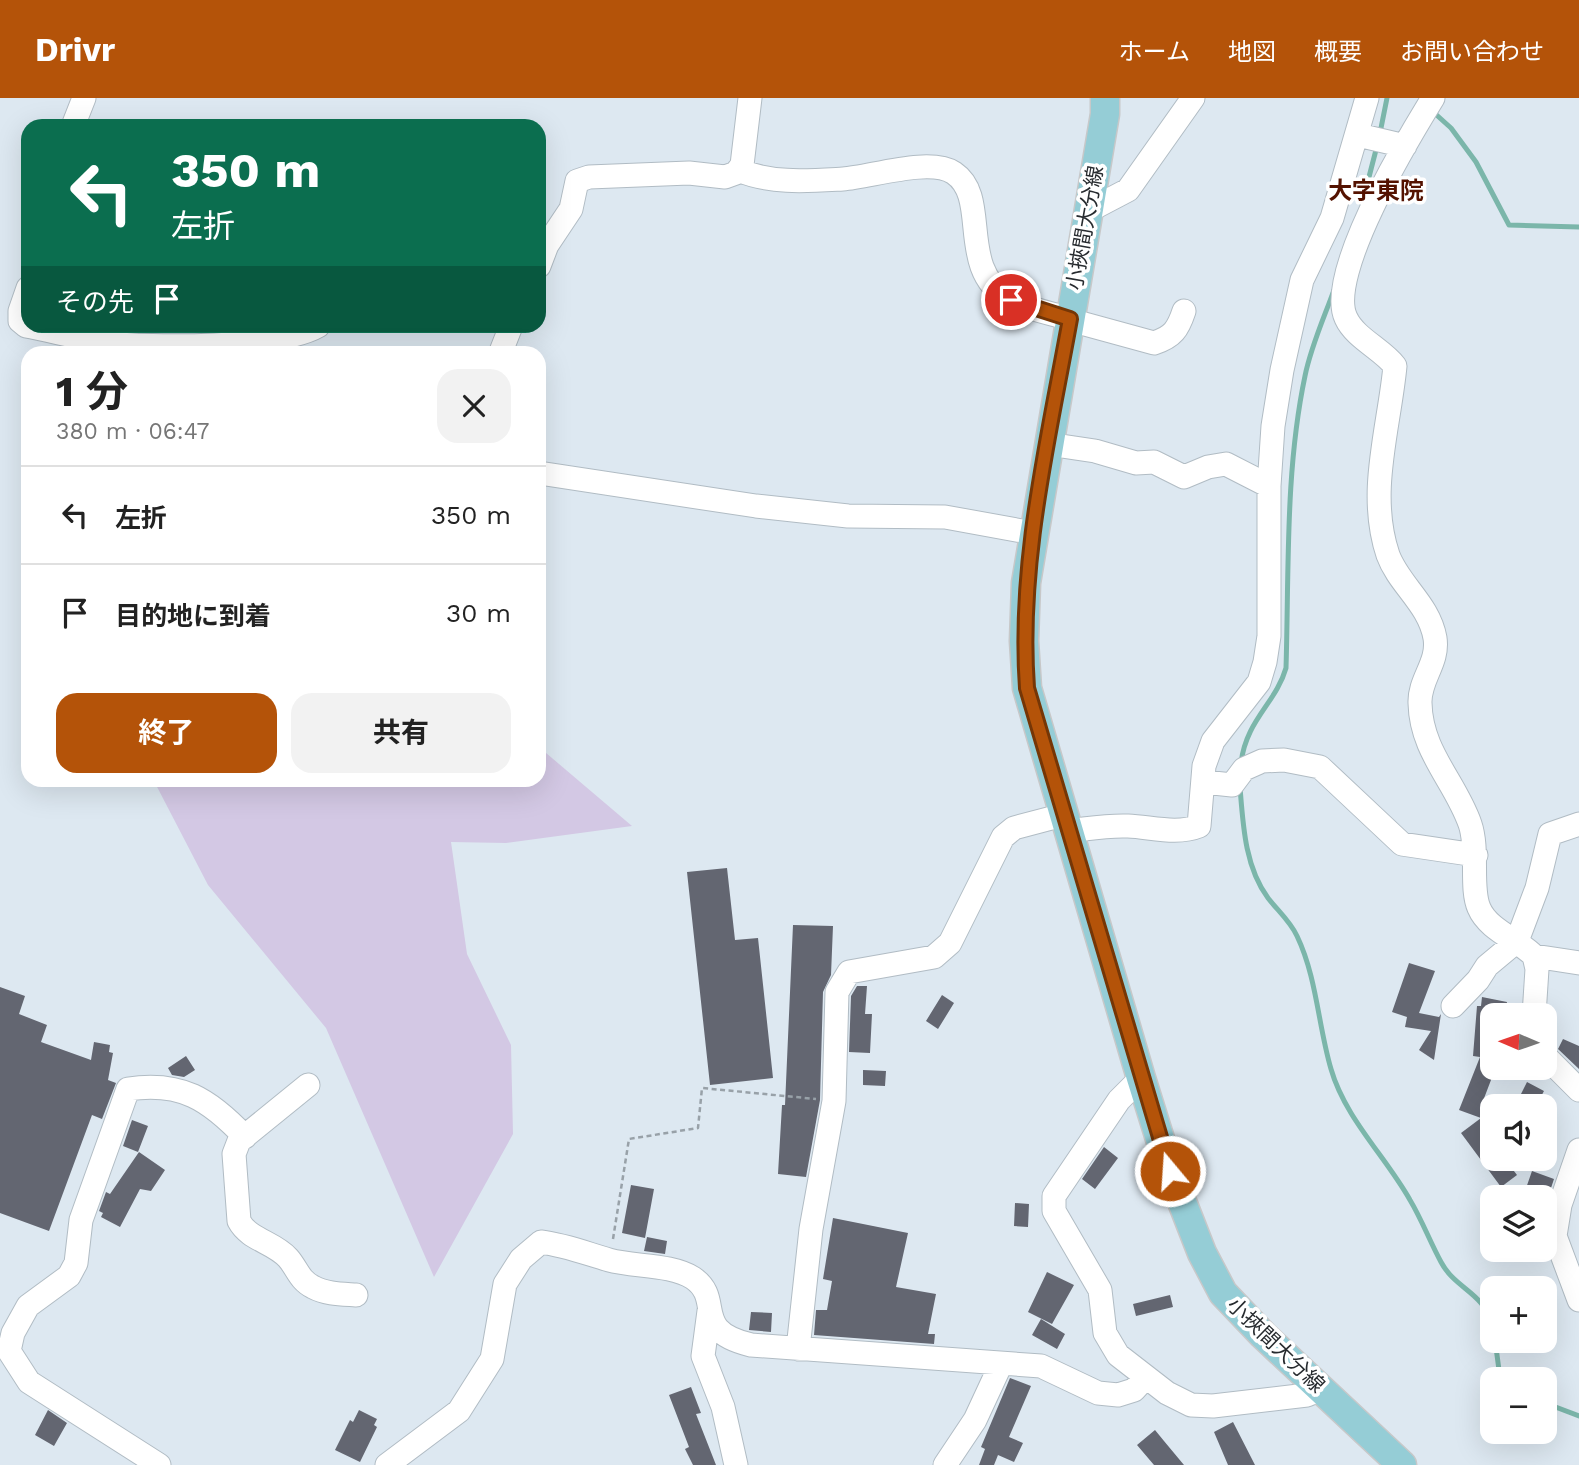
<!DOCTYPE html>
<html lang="ja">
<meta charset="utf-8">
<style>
body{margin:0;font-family:"Work Sans","Noto Sans JP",sans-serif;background:#f2f2f2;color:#222;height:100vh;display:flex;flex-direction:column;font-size:26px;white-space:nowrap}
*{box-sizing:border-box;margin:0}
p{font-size:23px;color:#767676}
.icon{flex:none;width:38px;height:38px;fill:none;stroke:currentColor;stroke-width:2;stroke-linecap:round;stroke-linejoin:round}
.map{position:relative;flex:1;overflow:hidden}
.sheet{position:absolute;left:21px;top:248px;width:525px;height:441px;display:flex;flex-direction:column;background:#fff;border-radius:21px;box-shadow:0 7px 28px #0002}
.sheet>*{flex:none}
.hud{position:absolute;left:21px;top:21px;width:525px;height:214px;border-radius:21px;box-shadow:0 7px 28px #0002;background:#0b6e4f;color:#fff;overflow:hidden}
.needle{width:46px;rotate:272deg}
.fabs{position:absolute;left:1480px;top:905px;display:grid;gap:14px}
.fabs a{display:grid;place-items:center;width:77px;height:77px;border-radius:14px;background:#fff;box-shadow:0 7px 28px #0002;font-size:35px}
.pin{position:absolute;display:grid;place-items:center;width:60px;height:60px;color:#fff;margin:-30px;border:4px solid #fff;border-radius:50%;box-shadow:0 2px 7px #0007}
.me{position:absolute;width:77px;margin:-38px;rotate:342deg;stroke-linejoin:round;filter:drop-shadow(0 0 5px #0008)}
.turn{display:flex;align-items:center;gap:24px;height:147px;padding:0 35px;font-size:32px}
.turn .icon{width:91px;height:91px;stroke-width:2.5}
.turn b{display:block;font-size:49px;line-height:60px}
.then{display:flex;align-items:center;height:66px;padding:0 35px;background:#0003;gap:14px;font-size:26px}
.round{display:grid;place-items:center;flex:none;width:74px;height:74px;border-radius:21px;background:#f2f2f2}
.summary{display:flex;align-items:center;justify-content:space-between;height:119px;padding:0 35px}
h1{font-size:42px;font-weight:700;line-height:52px}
.cta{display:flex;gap:14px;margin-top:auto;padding:14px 35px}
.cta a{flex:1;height:80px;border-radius:21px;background:#b45309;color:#fff;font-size:28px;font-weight:700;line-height:80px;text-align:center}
.cta a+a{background:#f2f2f2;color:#222}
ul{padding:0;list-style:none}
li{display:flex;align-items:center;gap:21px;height:98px;padding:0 35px;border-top:2px solid #e0e0e0}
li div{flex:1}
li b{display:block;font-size:26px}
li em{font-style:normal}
header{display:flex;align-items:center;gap:42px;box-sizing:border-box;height:98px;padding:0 35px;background:#b45309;color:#fff}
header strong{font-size:33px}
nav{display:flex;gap:38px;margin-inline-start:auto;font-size:24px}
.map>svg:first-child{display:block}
</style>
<header>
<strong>Drivr</strong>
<nav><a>ホーム</a><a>地図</a><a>概要</a><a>お問い合わせ</a></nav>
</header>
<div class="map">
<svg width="1579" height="1367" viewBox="0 0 1579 1367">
<rect width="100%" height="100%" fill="#dde8f1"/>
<path fill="#d3c8e4" d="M539 649 632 728 506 745 451 744 467 856 511 947 513 1036 434 1179 326 930 208 787 154 683 539 682Z"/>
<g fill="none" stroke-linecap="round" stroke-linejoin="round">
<path stroke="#7bb6aa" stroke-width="5" d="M1431 12 1451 30 1476 64 1509 127 1579 129
M1380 35 1387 0
M1362 106 1377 48
M1241 665C1246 622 1276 605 1286 570 1289 473 1285 373 1305 278 1311 248 1324 220 1334 192
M1240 689C1243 727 1245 769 1268 800 1278 813 1290 823 1297 838 1317 880 1318 927 1331 971 1345 1020 1386 1059 1410 1102 1422 1122 1430 1144 1441 1164 1456 1192 1483 1193 1493 1228
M1495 1242 1499 1272 1503 1281
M1545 1305 1579 1318"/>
</g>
<path fill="#636671" d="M727 770 735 842 758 840 773 980 710 987 687 774Z
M793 827 833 828 831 877 823 894 820 1002 806 1079 778 1076 782 1007H785Z
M1409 865 1435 873 1419 915 1439 919 1441 916 1434 962 1419 952 1431 933 1405 929 1407 919 1392 914Z
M857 888H867L865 916H872L870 955 849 954 851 898Z
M0 889 25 898 19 916 47 927 41 944 91 962 94 944 110 947 109 954 113 955 108 982 116 985 102 1021 92 1017 49 1133 0 1115Z
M942 897 954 905 938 931 926 923Z
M1482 899 1507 904 1505 917H1493L1491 982 1483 1003 1493 1006V1060H1504L1517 1077 1501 1089 1461 1035 1481 1020 1459 1012 1480 959 1473 958 1477 908H1481Z
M1563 941 1579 948V971L1558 951Z
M186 958 195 972 184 979 172 977 168 970Z
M863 972 886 973 885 988 863 987Z
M1527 984 1544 993 1536 1008H1515Z
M132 1022 148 1028 138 1054 123 1048Z
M1104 1049 1118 1060 1095 1091 1082 1081Z
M139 1054 165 1072 151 1093 140 1091 120 1129 101 1119 103 1115 99 1113 106 1094 110 1096Z
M1532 1073 1554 1081 1548 1099H1523Z
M631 1087 654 1091 645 1140 622 1135Z
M1015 1105 1029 1106 1028 1129 1014 1128Z
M833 1120 908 1135 896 1189 936 1196 928 1236H935L934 1246 814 1237 816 1212H827L832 1183 823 1181Z
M647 1139 667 1143 665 1156 644 1153Z
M1047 1174 1074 1187 1052 1226 1028 1214Z
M1170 1197 1173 1209 1136 1218 1133 1206Z
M751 1214 772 1215 771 1234 749 1232Z
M1041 1221 1065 1236 1057 1251 1032 1237Z
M1010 1280 1031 1288 1009 1339 1023 1345 1014 1364 998 1357 994 1367H979L985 1351 981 1349Z
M691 1289 701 1315 696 1316 716 1367H693L685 1351 689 1349 669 1297Z
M48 1312 67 1325 54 1348 35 1337Z
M359 1312 377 1321 374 1327 377 1329 360 1364 335 1352 350 1322 353 1324Z
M1233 1324 1255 1367H1228L1214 1334Z
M1155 1332 1164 1343 1184 1367H1154L1137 1347Z"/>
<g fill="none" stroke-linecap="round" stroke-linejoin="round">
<defs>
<path id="minor" d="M1433 0C1409 39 1325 177 1346 220 1355 240 1382 251 1395 268 1389 331 1367 395 1388 457 1399 487 1429 506 1435 540 1439 565 1419 581 1420 605 1421 654 1455 683 1470 726 1479 752 1470 790 1479 810 1488 832 1519 842 1534 858L1537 871 1534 917
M73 28 84 0
M1358 37 1405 48
M738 72C772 86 807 83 843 81 871 79 930 59 954 75 991 100 956 170 1009 201 1026 211 1051 215 1070 221
M1088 113 1128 92 1193 0
M539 168 547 147 571 111 577 83 589 79 689 75 725 79 736 75 742 67 750 0
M28 190 20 213V223L26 228C52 233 79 240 105 244 151 251 280 250 318 228
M1070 222 1154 245C1173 239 1178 231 1184 213
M500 256 511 228
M1048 346 1095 353 1136 365 1154 364 1184 379 1208 369 1226 366 1269 388
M539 375 756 408 848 418 945 419 1033 435
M1204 684 1232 687 1244 671 1262 663 1284 662 1320 669 1402 746 1476 757
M1067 733C1087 731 1107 727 1128 728 1151 729 1177 737 1199 728L1204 668 1213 643 1259 584 1265 564 1269 538V388L1273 328 1282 272 1302 182 1332 120 1367 0
M1534 858 1579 865
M1453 908 1478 882 1487 868 1517 843 1537 790 1550 736 1579 726
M1545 958 1579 992
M1141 980 1119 1002 1054 1098V1113L1100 1192 1105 1235 1118 1257 1167 1295 1191 1307 1213 1308 1307 1297 1321 1291
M308 987 239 1043 234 1056 239 1123C249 1142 274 1144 288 1160 297 1170 299 1182 313 1189 326 1196 342 1196 356 1197
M1579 1052 1560 1107 1555 1138 1579 1202
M709 1213 703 1258 723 1309 736 1367
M798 1251 811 1131 834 1003 837 894 849 874 934 859 950 845 1003 739 1014 730 1063 717
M159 1367 29 1284 9 1253 13 1235 28 1208 69 1178 76 1165 81 1122 128 991C181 983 209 1001 245 1039
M387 1367 459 1313 492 1261 505 1186 521 1161 541 1144C565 1147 585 1155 609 1162 634 1169 671 1166 693 1180 725 1202 689 1232 751 1247L1041 1268 1098 1295 1118 1297 1134 1292 1146 1279
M945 1367 975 1322 1001 1266"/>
<path id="major" d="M1105 0V16L1026 485 1024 543 1027 590 1141 980 1170 1073 1202 1155 1223 1195 1263 1237 1402 1367"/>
</defs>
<use href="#minor" stroke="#b1bcc4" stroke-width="25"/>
<use href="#major" stroke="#c7c8c9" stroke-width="31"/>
<path stroke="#98a1a8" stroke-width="2.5" stroke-dasharray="5 3.5" stroke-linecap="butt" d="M613 1141 629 1041 698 1030 702 990 816 1001"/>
<use href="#minor" stroke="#fff" stroke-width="23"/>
<use href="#major" stroke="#95cdd6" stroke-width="28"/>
</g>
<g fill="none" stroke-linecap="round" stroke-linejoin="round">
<defs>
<path id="route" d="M1011 202 1070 221C1048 343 1018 466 1027 590L1170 1073"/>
</defs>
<use href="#route" stroke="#753606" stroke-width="18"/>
<use href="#route" stroke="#b45309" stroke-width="12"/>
</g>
<g text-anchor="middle" stroke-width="7" stroke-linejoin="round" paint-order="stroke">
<g font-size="21" fill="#272b2f" stroke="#fff">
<text transform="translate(1085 130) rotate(-80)" y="7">小挾間大分線</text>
<text transform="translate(1276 1247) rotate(44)" y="7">小挾間大分線</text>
</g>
<g font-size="24" font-weight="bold" fill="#541200" stroke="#fff">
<text x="1376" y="101">大字東院</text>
</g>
</g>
</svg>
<div class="fabs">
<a><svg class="needle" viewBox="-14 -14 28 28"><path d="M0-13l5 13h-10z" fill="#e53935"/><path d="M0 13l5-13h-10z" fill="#767676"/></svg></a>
<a><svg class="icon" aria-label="sound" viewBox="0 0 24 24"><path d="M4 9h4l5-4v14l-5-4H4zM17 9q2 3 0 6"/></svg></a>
<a><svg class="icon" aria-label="layers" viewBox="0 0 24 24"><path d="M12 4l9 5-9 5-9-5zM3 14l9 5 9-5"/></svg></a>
<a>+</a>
<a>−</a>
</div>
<div class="pin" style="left:1011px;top:202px;background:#d93025"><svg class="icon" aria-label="arrive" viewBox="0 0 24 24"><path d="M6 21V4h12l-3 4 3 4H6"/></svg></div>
<svg class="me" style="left:1170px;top:1073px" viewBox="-20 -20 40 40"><circle r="17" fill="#b45309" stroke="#fff" stroke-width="3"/><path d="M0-11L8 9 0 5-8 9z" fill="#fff"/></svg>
<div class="hud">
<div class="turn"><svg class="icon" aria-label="left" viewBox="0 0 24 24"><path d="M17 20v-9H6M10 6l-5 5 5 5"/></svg><div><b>350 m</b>左折</div></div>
<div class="then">その先<svg class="icon" aria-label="arrive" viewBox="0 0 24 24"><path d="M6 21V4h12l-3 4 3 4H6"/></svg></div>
</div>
<section class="sheet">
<div class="summary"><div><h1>1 分</h1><p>380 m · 06:47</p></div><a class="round"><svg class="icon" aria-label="close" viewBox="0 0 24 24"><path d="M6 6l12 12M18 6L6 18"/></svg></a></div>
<ul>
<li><svg class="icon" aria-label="left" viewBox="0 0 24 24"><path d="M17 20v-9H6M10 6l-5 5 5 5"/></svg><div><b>左折</b></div><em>350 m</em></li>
<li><svg class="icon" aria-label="arrive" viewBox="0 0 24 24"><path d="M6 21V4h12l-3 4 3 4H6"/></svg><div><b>目的地に到着</b></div><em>30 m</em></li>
</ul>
<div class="cta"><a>終了</a><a>共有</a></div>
</section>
</div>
